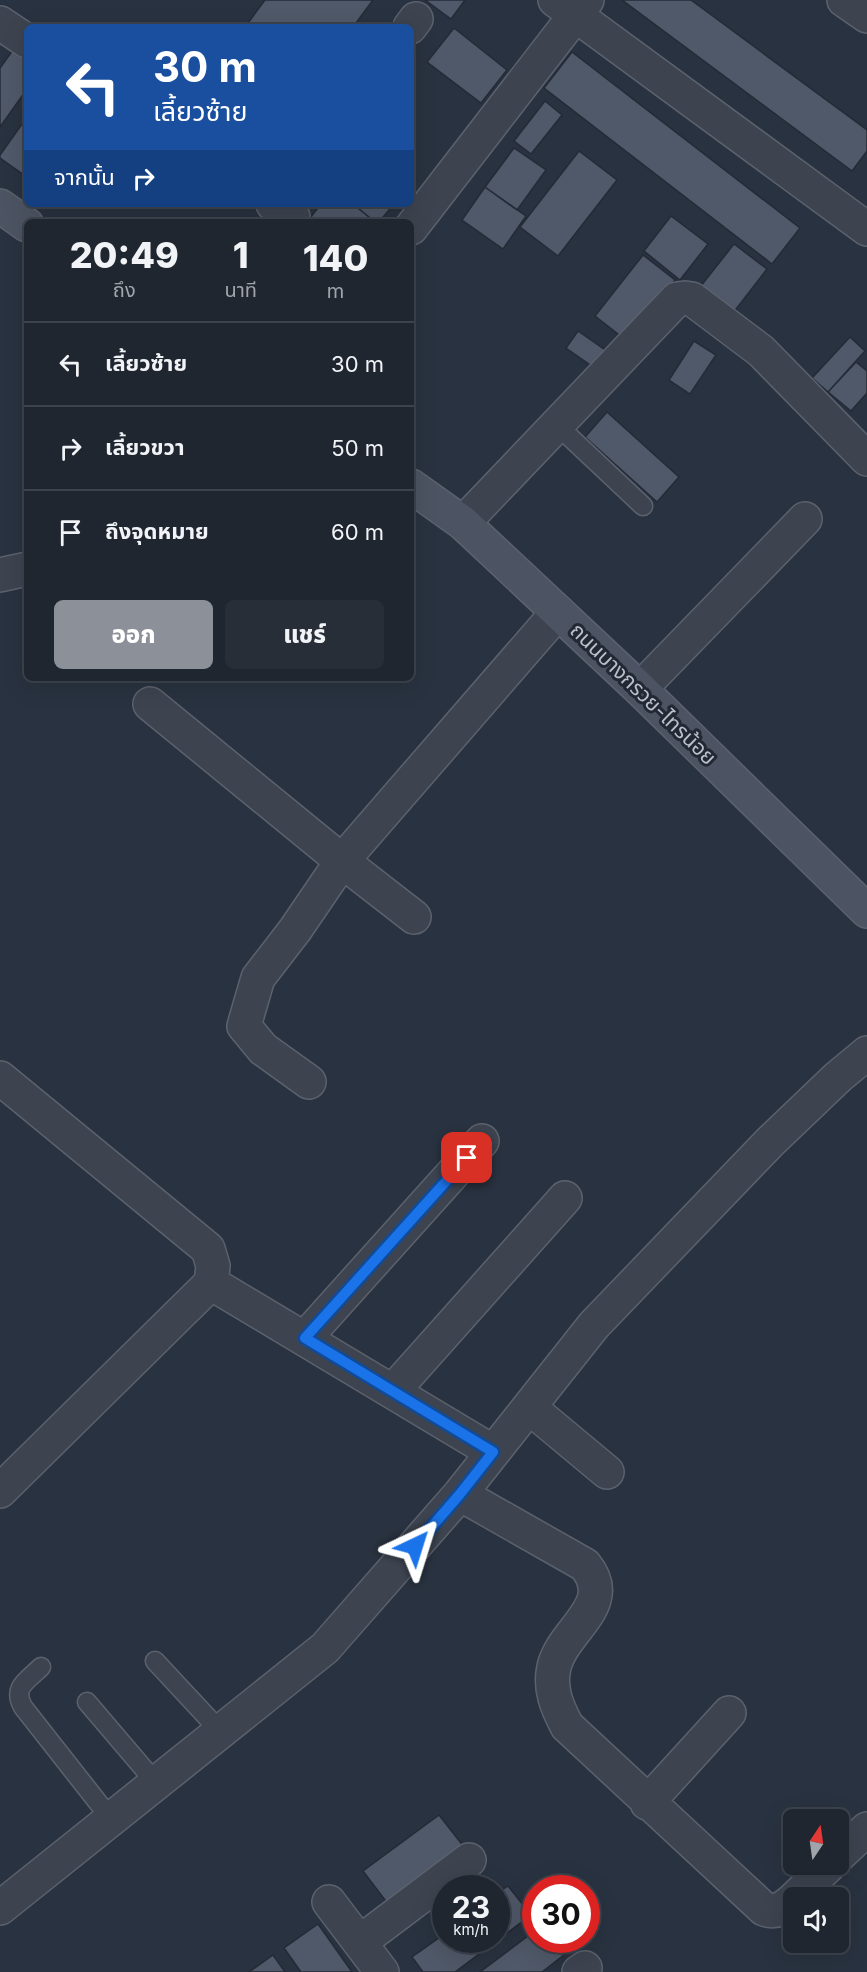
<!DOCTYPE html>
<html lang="th">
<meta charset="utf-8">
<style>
body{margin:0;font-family:Inter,"Noto Sans Thai",sans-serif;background:#272e38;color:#f1f3f6;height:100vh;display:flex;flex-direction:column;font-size:22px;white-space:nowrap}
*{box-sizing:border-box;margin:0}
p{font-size:20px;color:#a1a5ab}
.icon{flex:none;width:33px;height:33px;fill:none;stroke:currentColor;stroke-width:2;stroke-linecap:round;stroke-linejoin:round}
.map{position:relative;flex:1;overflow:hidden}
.sheet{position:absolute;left:24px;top:219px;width:390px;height:462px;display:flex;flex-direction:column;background:#1f2630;border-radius:9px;box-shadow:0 6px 24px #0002,0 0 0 2px #3c434c}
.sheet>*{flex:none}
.hud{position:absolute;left:24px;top:24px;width:390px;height:183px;border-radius:9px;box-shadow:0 6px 24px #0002,0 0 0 2px #3c434c;background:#1a4fa0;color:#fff;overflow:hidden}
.needle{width:39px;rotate:13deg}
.fabs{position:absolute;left:783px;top:1809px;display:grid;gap:12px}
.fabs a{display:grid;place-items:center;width:66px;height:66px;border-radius:9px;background:#1f2630;box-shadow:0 6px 24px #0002,0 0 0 2px #3c434c;font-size:30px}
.speed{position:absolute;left:432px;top:1875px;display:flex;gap:12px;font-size:30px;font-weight:700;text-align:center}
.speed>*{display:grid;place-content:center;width:78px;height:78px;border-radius:50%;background:#1f2630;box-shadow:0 6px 24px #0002,0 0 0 2px #3c434c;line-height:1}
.speed small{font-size:15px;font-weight:400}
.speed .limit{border:9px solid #d22;background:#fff;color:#111}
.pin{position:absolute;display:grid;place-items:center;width:51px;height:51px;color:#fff;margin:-26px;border-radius:12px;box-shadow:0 3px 9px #0006}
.me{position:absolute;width:66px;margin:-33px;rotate:41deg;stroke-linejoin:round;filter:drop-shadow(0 0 4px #0008)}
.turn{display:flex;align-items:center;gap:21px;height:126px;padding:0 30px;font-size:27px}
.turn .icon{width:78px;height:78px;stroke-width:2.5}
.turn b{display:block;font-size:42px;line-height:51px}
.then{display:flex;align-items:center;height:57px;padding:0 30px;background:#0003;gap:12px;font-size:22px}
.eta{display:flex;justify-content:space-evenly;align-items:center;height:102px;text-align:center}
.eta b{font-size:36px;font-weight:800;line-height:42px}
.action{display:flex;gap:12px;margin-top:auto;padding:12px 30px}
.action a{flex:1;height:69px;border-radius:9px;background:#8c9099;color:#fff;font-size:24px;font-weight:800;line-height:69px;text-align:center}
.action a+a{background:#272e38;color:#f1f3f6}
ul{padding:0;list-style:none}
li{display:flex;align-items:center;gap:18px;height:84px;padding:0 30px;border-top:2px solid #3c434c}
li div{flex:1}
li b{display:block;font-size:22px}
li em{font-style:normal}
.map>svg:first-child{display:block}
</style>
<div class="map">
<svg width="867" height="1972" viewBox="0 0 867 1972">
<rect width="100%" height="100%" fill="#293240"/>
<path fill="#505969" stroke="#242b37" stroke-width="1.5" d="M265 0H373L353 27H245Z
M425 0H465L451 19Z
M622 0H691L867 130V151L852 171Z
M454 28 507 70 481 103 427 62Z
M13 50 27 59V89L0 127V68Z
M572 52 800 228 772 264 544 88Z
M545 101 562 115 531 154 514 141Z
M27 117V177L0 158V155Z
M514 148 546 170 517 210 485 187Z
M579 151 617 180 558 256 520 227Z
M485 187 526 216 503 249 462 220Z
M321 204H353L375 222H307Z
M353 204H394L379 222H375Z
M671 216 708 244 680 280 644 251Z
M734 244 767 269 726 322 693 296Z
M643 255 675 280 627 341 595 316Z
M578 331 608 352 596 369 566 348Z
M850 337 865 351 828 392 812 378Z
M694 341 716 355 690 394 669 380Z
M856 362 867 371V393L851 411 828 392Z
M607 412 679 477 657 502 585 437Z
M439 1815 464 1847 388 1904 363 1871Z
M508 1886 531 1915 455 1972H423L412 1957 446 1933V1940H496V1894Z
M318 1924 352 1972H301L284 1948Z
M536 1930V1940H554L565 1954 542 1972H480Z
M273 1955 285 1972H249Z"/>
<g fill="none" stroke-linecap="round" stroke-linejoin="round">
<defs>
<path id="service" d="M557 425 643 506
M155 1661 221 1732
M41 1667C27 1681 12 1687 23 1707L111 1819
M87 1702 156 1783"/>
<path id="minor" d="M555 0 867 229
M844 0 867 16
M0 23 27 41
M410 27 416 19
M273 204 293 217
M411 228 587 0
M463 523 677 299 685 298 692 299 761 351 867 459
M0 575 27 569
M640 689 805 519
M150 704 342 861 414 917
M0 1078 208 1249 213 1266 211 1283 0 1491
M309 1082 263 1049 244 1026 258 978 295 930 342 861 558 612
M211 1283 493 1452
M305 1338 482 1141
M393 1391 565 1198
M529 1407 607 1472
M460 1494 585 1565C618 1605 563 1629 554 1667 549 1689 557 1707 567 1726L764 1909C776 1914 785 1907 794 1899
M647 1803 729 1713
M838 1856 867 1829
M795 1898 830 1864
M329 1902 382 1972
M0 1908 325 1648 460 1494 594 1325 770 1142 838 1077 867 1053
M360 1942 469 1860
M579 1972 585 1968"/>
<path id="secondary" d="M0 206 27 225
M411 486 463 523 640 689 867 911"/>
</defs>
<use href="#service" stroke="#5b626d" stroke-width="21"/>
<use href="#minor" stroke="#5b626d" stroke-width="36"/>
<use href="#secondary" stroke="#5b626d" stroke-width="36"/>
<use href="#service" stroke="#3d4450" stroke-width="18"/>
<use href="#minor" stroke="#3d4450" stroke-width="33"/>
<use href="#secondary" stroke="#4c5463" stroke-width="33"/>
</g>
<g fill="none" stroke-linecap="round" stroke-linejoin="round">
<defs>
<path id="route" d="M415 1546 460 1494 493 1452 305 1338 467 1158"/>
</defs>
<use href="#route" stroke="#114b97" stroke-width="15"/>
<use href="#route" stroke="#1a73e8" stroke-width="10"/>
</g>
<g text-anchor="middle" stroke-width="6" stroke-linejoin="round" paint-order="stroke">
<g font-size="21" fill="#bac0ca" stroke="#222935">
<text transform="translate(643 694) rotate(44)" y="7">ถนนบางกรวย-ไทรน้อย</text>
</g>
</g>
</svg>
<div class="fabs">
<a><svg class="needle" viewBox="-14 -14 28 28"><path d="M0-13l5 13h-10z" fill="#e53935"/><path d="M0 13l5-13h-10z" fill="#a1a5ab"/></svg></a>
<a><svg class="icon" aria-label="sound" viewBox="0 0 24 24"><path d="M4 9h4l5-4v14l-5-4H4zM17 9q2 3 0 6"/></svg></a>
</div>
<div class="speed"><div>23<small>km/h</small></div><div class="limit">30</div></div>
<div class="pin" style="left:467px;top:1158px;background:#d93025"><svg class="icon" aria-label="arrive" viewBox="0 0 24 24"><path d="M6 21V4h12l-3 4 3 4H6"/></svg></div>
<svg class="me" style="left:415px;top:1546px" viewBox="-20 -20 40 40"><path d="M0-17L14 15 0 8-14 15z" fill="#1a73e8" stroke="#fff" stroke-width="4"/></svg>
<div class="hud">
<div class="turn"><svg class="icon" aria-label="left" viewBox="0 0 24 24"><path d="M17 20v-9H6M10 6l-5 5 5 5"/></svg><div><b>30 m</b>เลี้ยวซ้าย</div></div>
<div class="then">จากนั้น<svg class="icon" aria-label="right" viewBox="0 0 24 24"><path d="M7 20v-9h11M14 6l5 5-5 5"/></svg></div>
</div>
<section class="sheet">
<div class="eta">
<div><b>20:49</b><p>ถึง</p></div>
<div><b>1</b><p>นาที</p></div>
<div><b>140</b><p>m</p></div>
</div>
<ul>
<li><svg class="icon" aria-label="left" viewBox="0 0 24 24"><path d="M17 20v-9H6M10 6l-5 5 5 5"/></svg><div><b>เลี้ยวซ้าย</b></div><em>30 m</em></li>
<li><svg class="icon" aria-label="right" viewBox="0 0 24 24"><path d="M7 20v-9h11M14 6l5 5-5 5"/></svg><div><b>เลี้ยวขวา</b></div><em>50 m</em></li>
<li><svg class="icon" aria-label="arrive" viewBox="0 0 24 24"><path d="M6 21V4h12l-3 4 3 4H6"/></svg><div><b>ถึงจุดหมาย</b></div><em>60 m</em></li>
</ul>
<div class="action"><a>ออก</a><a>แชร์</a></div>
</section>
</div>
